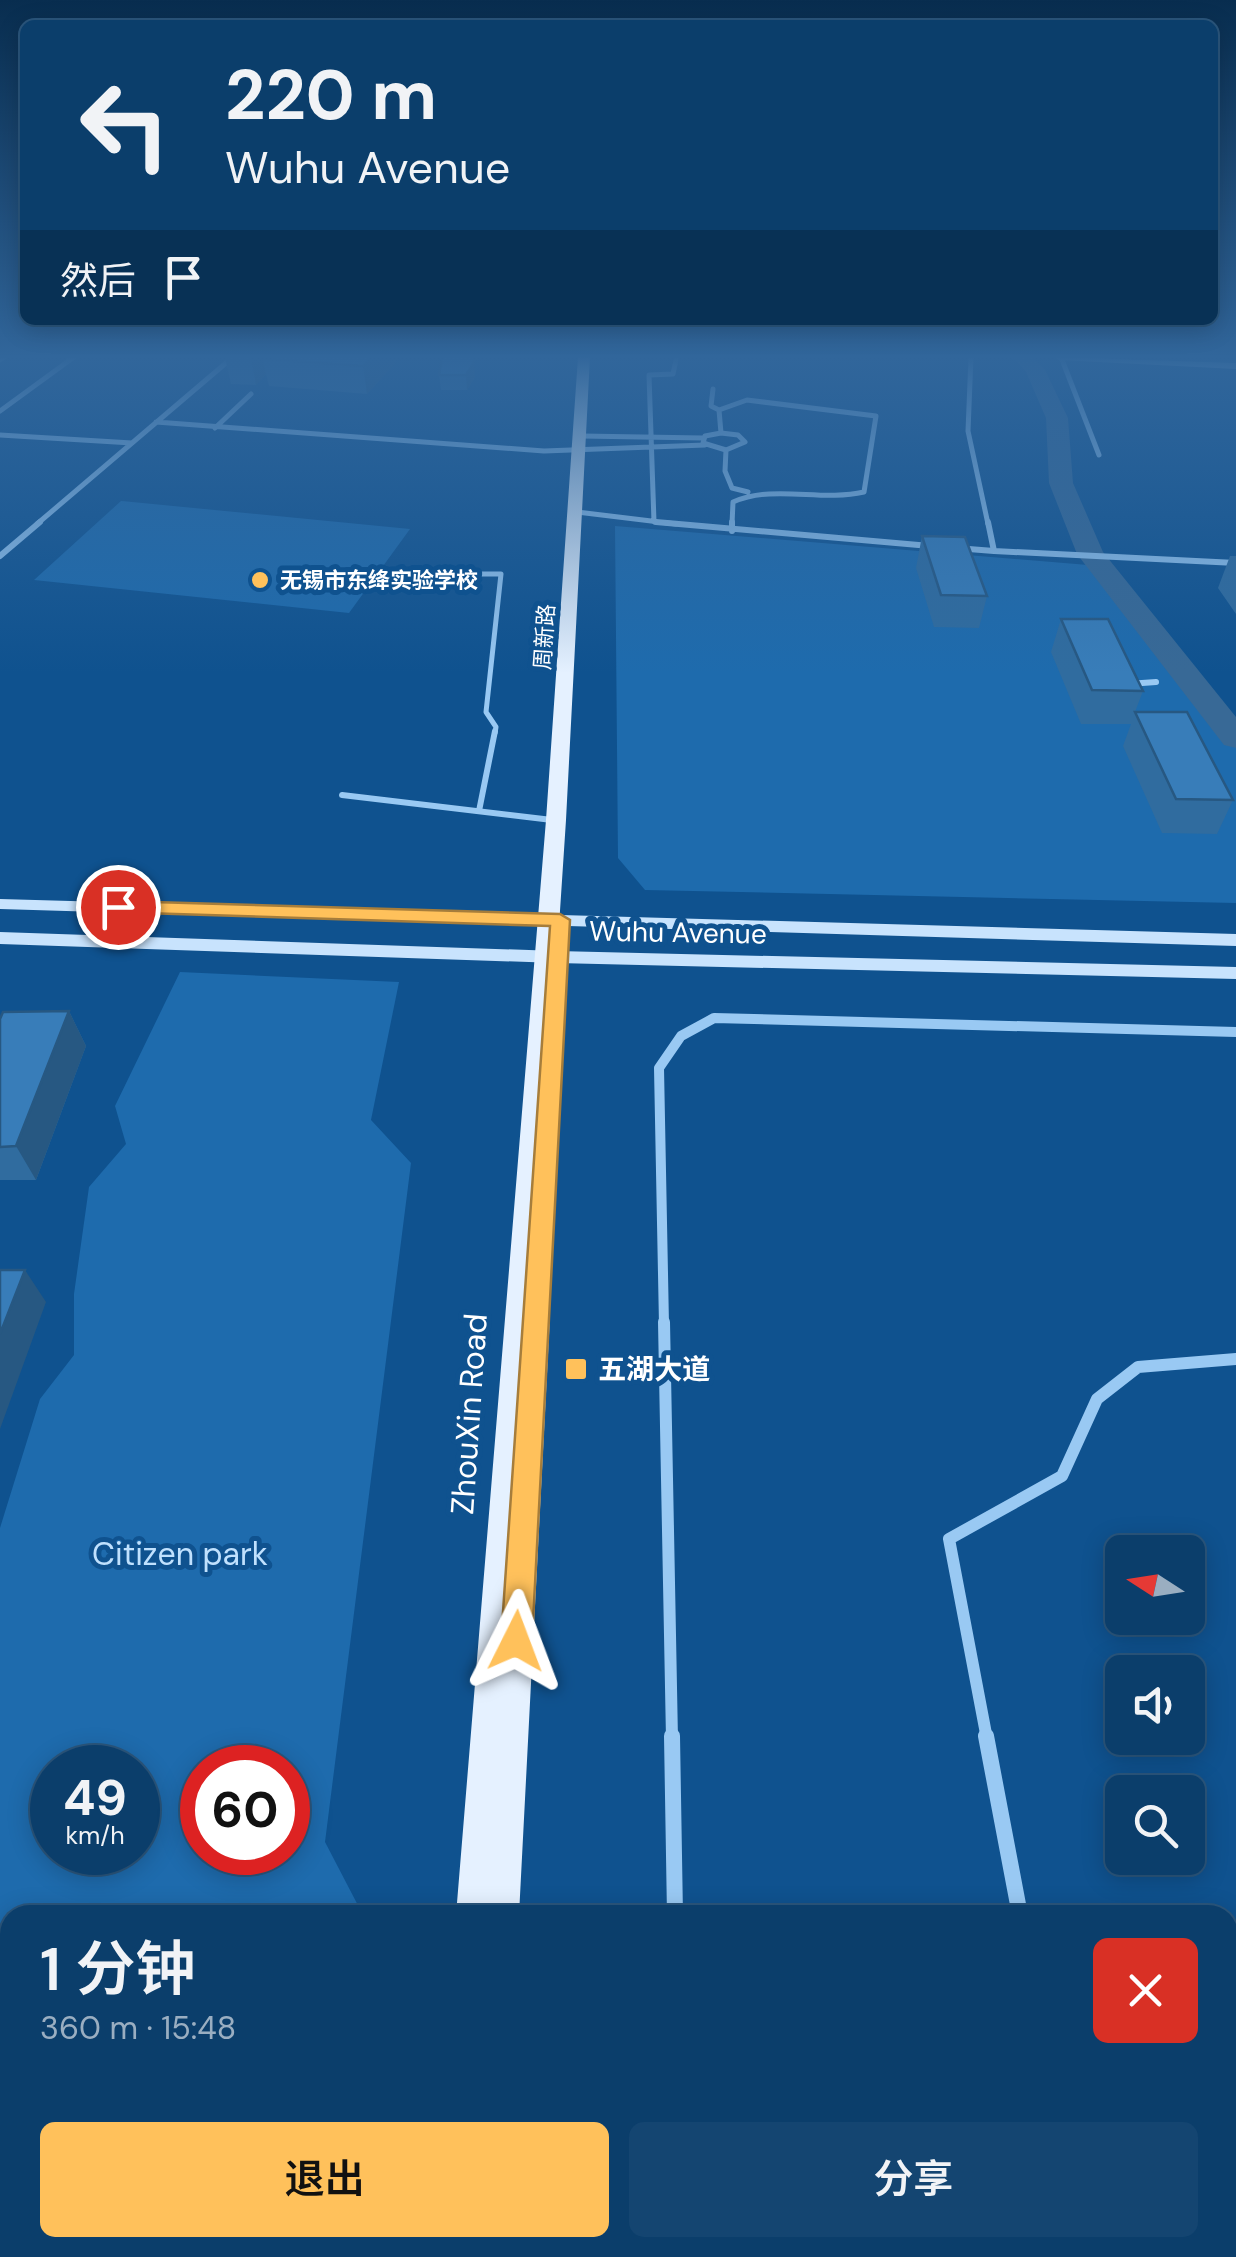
<!DOCTYPE html>
<html lang="zh">
<meta charset="utf-8">
<style>
body{margin:0;font-family:"DM Sans","Noto Sans SC",sans-serif;background:#144571;color:#f1f3f6;height:100vh;display:flex;flex-direction:column;font-size:38px;white-space:nowrap}
*{box-sizing:border-box;margin:0}
p{font-size:32px;color:#9aaec1}
.icon{flex:none;width:55px;height:55px;fill:none;stroke:currentColor;stroke-width:2;stroke-linecap:round;stroke-linejoin:round}
.map{position:relative;flex:1;overflow:hidden}
.side{position:absolute;left:0px;top:1905px;width:1238px;height:352px;display:flex;flex-direction:column;background:#0b3e6b;border-radius:30px 30px 0 0;box-shadow:0 5px 25px #0003,0 0 0 2px #2b577e}
.side>*{flex:none}
.guide{position:absolute;left:20px;top:20px;width:1198px;height:305px;border-radius:15px;box-shadow:0 5px 25px #0003,0 0 0 2px #2b577e;background:#0b3e6b;color:#f1f3f6;overflow:hidden}
.needle{width:65px;rotate:282deg}
.tools{position:absolute;left:1105px;top:1535px;display:grid;gap:20px}
.tools a{display:grid;place-items:center;width:100px;height:100px;border-radius:15px;background:#0b3e6b;box-shadow:0 5px 25px #0003,0 0 0 2px #2b577e;font-size:50px}
.speed{position:absolute;left:30px;top:1745px;display:flex;gap:20px;font-size:50px;font-weight:700;text-align:center}
.speed>*{display:grid;place-content:center;width:130px;height:130px;border-radius:50%;background:#0b3e6b;box-shadow:0 5px 25px #0003,0 0 0 2px #2b577e;line-height:1}
.speed small{font-size:25px;font-weight:400}
.speed .limit{border:15px solid #d22;background:#fff;color:#111}
.pin{position:absolute;display:grid;place-items:center;width:85px;height:85px;color:#fff;margin:-42px;border:5px solid #fff;border-radius:50%;box-shadow:0 2px 10px #0007}
.me{position:absolute;width:110px;margin:-55px;rotate:3deg;stroke-linejoin:round;filter:drop-shadow(0 0 8px #0008)}
.turn{display:flex;align-items:center;gap:35px;height:210px;padding:0 40px;font-size:45px}
.turn .icon{width:130px;height:130px;stroke-width:2.5}
.turn b{display:block;font-size:70px;line-height:85px}
.then{display:flex;align-items:center;height:95px;padding:0 40px;background:#0003;gap:20px;font-size:38px}
.round{display:grid;place-items:center;flex:none;width:105px;height:105px;border-radius:15px;background:#144571}
.overview{display:flex;align-items:center;justify-content:space-between;height:170px;padding:0 40px}
h1{font-size:60px;font-weight:600;line-height:75px}
.action{display:flex;gap:20px;margin-top:auto;padding:20px 40px}
.action a{flex:1;height:115px;border-radius:15px;background:#ffc15b;color:#111;font-size:40px;font-weight:600;line-height:115px;text-align:center}
.action a+a{background:#144571;color:#f1f3f6}
.map>svg:first-child{display:block}
</style>
<div class="map">
<svg width="1236" height="2257" viewBox="0 0 1236 2257">
<rect width="100%" height="100%" fill="#0f528f"/>
<path fill="#1e6bad" fill-rule="evenodd" d="M121 501H122L410 529 349 613 34 580Z
M615 526 1100 566 1236 735V903L645 890 618 858Z
M180 972 399 982 371 1120 411 1163 325 1842 363 1915H10V2095L0 2094V1528L40 1399 74 1355V1294L89 1187 126 1144 115 1106ZM52 1768H138V1852H52ZM202 1768H288V1852H202Z"/>
<g fill="none" stroke-linecap="round" stroke-linejoin="round">
<path fill="#386996" fill-rule="evenodd" d="M1012 357H1033L1045 370 1068 418 1073 483 1103 552 1236 717V748L1224 745 1077 554 1049 483 1046 418 1026 372Z"/>
<path stroke="#99c9f3" stroke-width="5" d="M442 574H501L486 712 496 727 495 733"/>
<path stroke="#99c9f3" stroke-width="6" d="M342 795 552 820
M479 811 495 731"/>
<path stroke="#99c9f3" stroke-width="5" d="M971 357 968 431 988 524
M1061 357 1099 455
M0 360 4 357
M713 389 711 406 719 410
M0 411 74 357
M156 422 544 451 705 445
M215 428 251 394
M721 433 719 410 747 400 876 416 864 492C820 502 775 484 733 502L732 524
M721 433 738 435 745 442 726 450 703 443 705 436Z
M0 435 132 443
M582 436 703 438
M726 450 725 471 732 488 748 492
M577 512 676 524
M654 522 649 375 673 374 676 360
M37 524 233 357"/>
<path stroke="#99c9f3" stroke-width="6" d="M656 522 930 546
M732 531V522
M956 548 994 551 988 522
M994 551 1236 563
M0 556 40 522
M1128 684 1156 682"/>
<path stroke="#99c9f3" stroke-width="10" d="M664 1325 659 1068 681 1036 714 1018 1236 1032"/>
<path stroke="#99c9f3" stroke-width="12" d="M664 1322 672 1739
M987 1739 949 1539 1062 1476 1097 1399 1138 1367 1236 1359"/>
<path stroke="#99c9f3" stroke-width="16" d="M672 1736 675 1915
M986 1736 1020 1915
M1228 2112 1236 2123
M0 2152 10 2153
M0 2183H10
M681 2248V2257"/>
<path fill="#c8e3fd" fill-rule="evenodd" d="M1054 357 1236 363V369L1059 360Z
M0 899 1236 934V946L0 909Z
M0 932 557 951 1236 967V979L557 963 0 944Z"/>
<path fill="#e5f1ff" fill-rule="evenodd" d="M578 357H590L566 820 534 1304 546 1307 550 1316 519 1915H456L546 820Z
M429 2248H502V2257H429Z"/>
</g>
<path fill="#306c9f" d="M225 357H401L367 394 269 386 266 374 256 385 231 384Z
M442 357 475 377 467 390H441L439 375Z
M922 536 987 596 979 628 934 627 916 568Z
M1230 556H1236V614L1218 588Z
M1061 619 1143 691 1135 712 1233 800 1217 834 1162 833 1123 746 1131 724H1081L1051 652Z
M69 1011 86 1046 36 1180H0V1019Z"/>
<path fill="#275882" d="M252 357H273L263 359 266 374 256 385 251 358Z
M372 357H401L367 394 363 366Z
M474 357 475 377 467 390 466 375Z
M69 1011 86 1046 36 1180 16 1146Z
M25 1270 46 1302 0 1429V1334Z"/>
<path fill="#387db9" stroke="#275882" stroke-width="2.5" d="M266 357H372L363 366 263 359Z
M442 357H474V362L466 375H439Z
M922 536 965 537 987 596 941 595Z
M1061 619H1108L1143 691 1092 690Z
M1135 712H1187L1233 800 1176 799Z
M69 1011 16 1146 0 1147V1019L3 1012Z
M0 1270H25L0 1334Z"/>
<linearGradient id="sky" x2="0" y2="1"><stop stop-color="#082d4f"/><stop offset="0.53" stop-color="#31669b"/><stop offset="1" stop-color="#31669b" stop-opacity="0"/></linearGradient>
<rect width="1236" height="673" fill="url(#sky)"/>
<path fill="#ffc15b" stroke="#a67d3b" stroke-width="2.5" d="M118 901 560 914 570 920 532 1641 527 1652 516 1656 505 1652 501 1641 550 926 111 912V903Z"/>
<g fill="#ffc15b" stroke="#0f528f" stroke-width="4">
<circle cx="260" cy="580" r="10"/>
<rect x="564" y="1357" width="24" height="24" rx="5"/>
</g>
<g text-anchor="middle" stroke-width="10" stroke-linejoin="round" paint-order="stroke">
<g font-size="22" font-weight="bold" fill="#fff" stroke="#0f528f" text-anchor="start">
<text x="280" y="588">无锡市东绛实验学校</text>
</g>
<g font-size="22" fill="#fff" stroke="#0f528f">
<text transform="translate(544 637) rotate(-86)" y="8">周新路</text>
</g>
<g font-size="28" fill="#fff" stroke="#0f528f">
<text transform="translate(678 932) rotate(1)" y="10">Wuhu Avenue</text>
</g>
<g font-size="28" font-weight="bold" fill="#fff" stroke="#0f528f" text-anchor="start">
<text x="598" y="1379">五湖大道</text>
</g>
<g font-size="32" fill="#fff" stroke="#0f528f">
<text transform="translate(469 1414) rotate(-86)" y="11">ZhouXin Road</text>
</g>
<g font-size="32" fill="#c0e1fe" stroke="#0f528f">
<text x="180" y="1565">Citizen park</text>
</g>
</g>
</svg>
<div class="tools">
<a><svg class="needle" viewBox="-14 -14 28 28"><path d="M0-13l5 13h-10z" fill="#e53935"/><path d="M0 13l5-13h-10z" fill="#9aaec1"/></svg></a>
<a><svg class="icon" aria-label="sound" viewBox="0 0 24 24"><path d="M4 9h4l5-4v14l-5-4H4zM17 9q2 3 0 6"/></svg></a>
<a><svg class="icon" aria-label="search" viewBox="0 0 24 24"><circle cx="10" cy="10" r="6"/><path d="M15 15l6 6"/></svg></a>
</div>
<div class="speed"><div>49<small>km/h</small></div><div class="limit">60</div></div>
<div class="pin" style="left:118px;top:907px;background:#d93025"><svg class="icon" aria-label="arrive" viewBox="0 0 24 24"><path d="M6 21V4h12l-3 4 3 4H6"/></svg></div>
<svg class="me" style="left:516px;top:1641px" viewBox="-20 -20 40 40"><path d="M0-17L14 15 0 8-14 15z" fill="#ffc15b" stroke="#fff" stroke-width="4"/></svg>
<div class="guide">
<div class="turn"><svg class="icon" aria-label="left" viewBox="0 0 24 24"><path d="M17 20v-9H6M10 6l-5 5 5 5"/></svg><div><b>220 m</b>Wuhu Avenue</div></div>
<div class="then">然后<svg class="icon" aria-label="arrive" viewBox="0 0 24 24"><path d="M6 21V4h12l-3 4 3 4H6"/></svg></div>
</div>
<section class="side">
<div class="overview"><div><h1>1 分钟</h1><p>360 m · 15:48</p></div><a class="round" style="background:#d93025;color:#fff"><svg class="icon" aria-label="close" viewBox="0 0 24 24"><path d="M6 6l12 12M18 6L6 18"/></svg></a></div>
<div class="action"><a>退出</a><a>分享</a></div>
</section>
</div>
